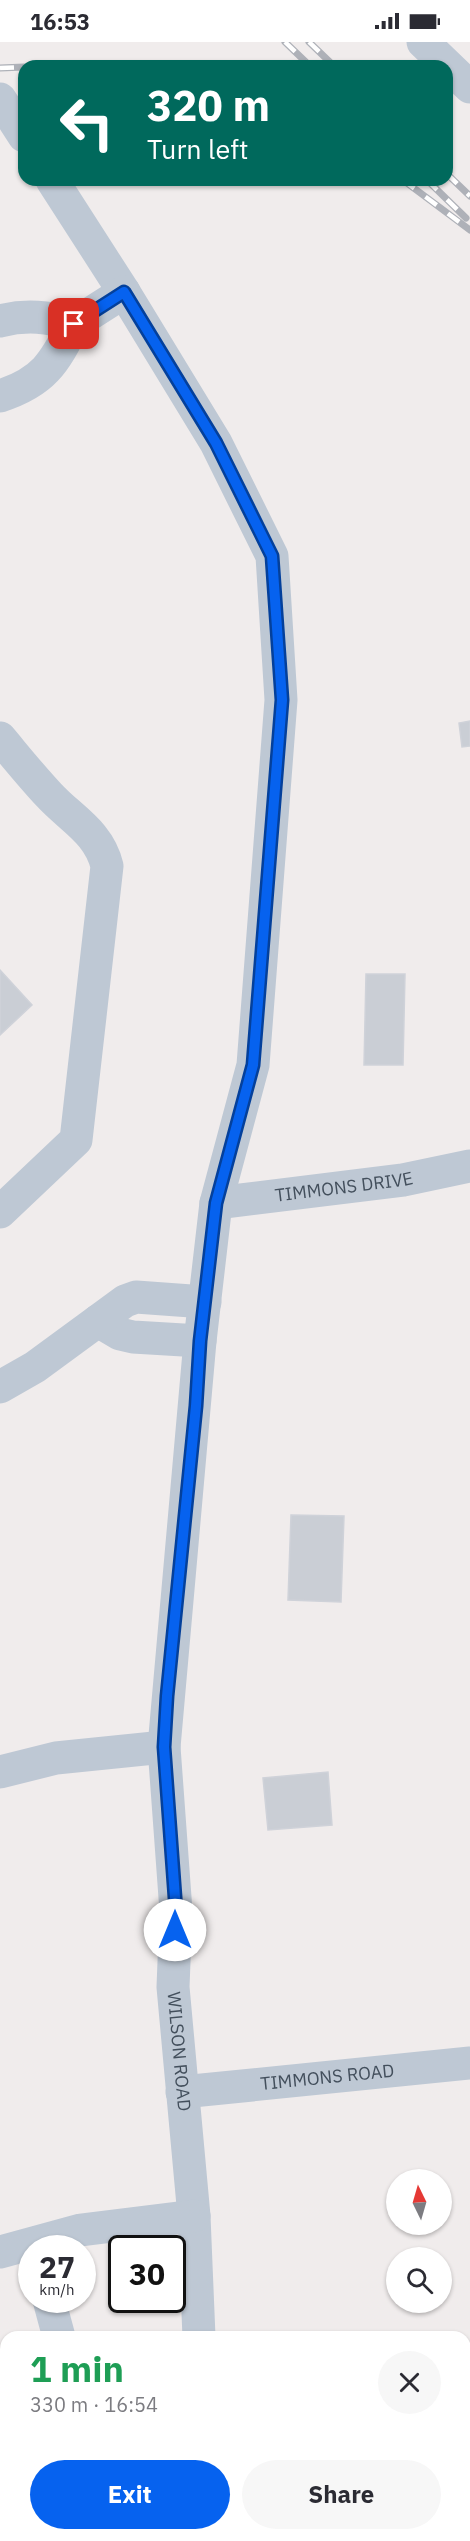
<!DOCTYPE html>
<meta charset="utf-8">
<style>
body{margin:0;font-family:"IBM Plex Sans",sans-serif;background:#f7f7f7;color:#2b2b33;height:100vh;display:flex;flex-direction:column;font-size:22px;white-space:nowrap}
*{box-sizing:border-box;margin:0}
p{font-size:20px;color:#7c7c81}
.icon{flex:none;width:33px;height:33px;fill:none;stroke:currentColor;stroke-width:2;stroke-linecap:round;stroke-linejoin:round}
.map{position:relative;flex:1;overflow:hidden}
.details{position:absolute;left:0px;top:2289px;width:471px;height:210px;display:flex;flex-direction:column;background:#fff;border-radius:18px 18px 0 0;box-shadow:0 2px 4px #0004}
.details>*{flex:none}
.top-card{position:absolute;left:18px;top:18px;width:435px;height:126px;border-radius:18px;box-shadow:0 2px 4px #0004;background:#00695c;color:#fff;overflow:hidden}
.needle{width:39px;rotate:355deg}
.fabs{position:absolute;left:386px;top:2127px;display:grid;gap:12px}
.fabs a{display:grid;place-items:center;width:66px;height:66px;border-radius:50%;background:#fff;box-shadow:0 2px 4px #0004;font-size:30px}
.speed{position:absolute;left:18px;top:2193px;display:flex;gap:12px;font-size:30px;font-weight:700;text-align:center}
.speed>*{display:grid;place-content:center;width:78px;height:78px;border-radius:50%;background:#fff;box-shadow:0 2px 4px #0004;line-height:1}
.speed small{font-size:15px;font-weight:400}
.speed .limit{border:3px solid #111;border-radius:9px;background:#fff;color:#111}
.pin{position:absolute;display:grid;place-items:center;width:51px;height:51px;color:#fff;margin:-26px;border-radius:12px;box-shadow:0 3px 9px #0006}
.me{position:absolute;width:66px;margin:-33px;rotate:0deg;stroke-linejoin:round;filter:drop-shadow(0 0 4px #0008)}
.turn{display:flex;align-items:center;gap:21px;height:126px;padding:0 30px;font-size:27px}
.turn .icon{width:78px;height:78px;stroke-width:2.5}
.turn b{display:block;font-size:42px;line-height:51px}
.round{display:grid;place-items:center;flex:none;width:63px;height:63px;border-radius:32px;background:#f7f7f7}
.overview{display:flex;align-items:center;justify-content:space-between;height:102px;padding:0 30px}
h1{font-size:36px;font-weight:800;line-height:45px;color:#1e9e55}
.primary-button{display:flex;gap:12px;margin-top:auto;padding:12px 30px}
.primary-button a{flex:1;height:69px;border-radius:36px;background:#0662ef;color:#fff;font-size:24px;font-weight:800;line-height:69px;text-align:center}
.primary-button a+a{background:#f7f7f7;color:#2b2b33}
.status{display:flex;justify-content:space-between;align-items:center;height:42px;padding:0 30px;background:#fff;direction:ltr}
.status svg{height:16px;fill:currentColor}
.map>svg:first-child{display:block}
</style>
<div class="status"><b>16:53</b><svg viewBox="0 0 49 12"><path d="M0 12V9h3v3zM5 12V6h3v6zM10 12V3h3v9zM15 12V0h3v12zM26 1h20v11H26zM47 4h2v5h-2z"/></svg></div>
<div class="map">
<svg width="470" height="2499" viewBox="0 0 470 2499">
<rect width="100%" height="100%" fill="#f0ecec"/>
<path fill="#caced5" stroke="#cfd2d9" stroke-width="1.5" d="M470 679V704L462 705 459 681Z
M0 928 32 963 0 993Z
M366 932H405L403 1023H364Z
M291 1473 344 1474 341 1560 288 1558Z
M328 1730 332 1783 268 1788 263 1736Z
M0 2313H2L6 2327V2478L0 2480Z"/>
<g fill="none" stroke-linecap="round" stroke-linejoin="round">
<g stroke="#bec8d4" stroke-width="33">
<path d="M423 0 470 45"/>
<path d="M0 57 24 94"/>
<path id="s1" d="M52 138 124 250 216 401 272 514 281 658 253 1023 216 1161 200 1299 164 1705 176 1869 173 1945 194 2174 199 2295"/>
<path d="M0 279C27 272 48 275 74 282L124 250"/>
<path d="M0 354C43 340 54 322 74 282"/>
<path d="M0 696C16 715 32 735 49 753 71 777 99 790 107 824L76 1098 0 1170"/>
<path id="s2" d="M216 1161 403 1138 470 1124"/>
<path d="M98 1279 120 1292 133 1295 200 1299"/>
<path d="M0 1345 35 1325 125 1259 136 1255 205 1260"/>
<path d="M0 1730 56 1716 164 1705"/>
<path id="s3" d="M182 2050 470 2021"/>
<path d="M0 2210 81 2188 194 2174"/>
<path d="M49 2258 59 2295"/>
<path d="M227 2493 228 2499"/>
</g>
<defs>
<path id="rail" d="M285 0 310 24
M309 0 334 24
M40 24H71
M0 26 24 25
M447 132 470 154
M403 138 470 188
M427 138 466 176"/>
</defs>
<use href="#rail" stroke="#aeb1b8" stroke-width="7"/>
<use href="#rail" stroke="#fff" stroke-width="4.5" stroke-dasharray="14" stroke-linecap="butt"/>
</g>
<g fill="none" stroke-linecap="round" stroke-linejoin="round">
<defs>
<path id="route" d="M74 282 124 250 216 401 272 514 282 658 253 1023 216 1161 200 1299 196 1364 167 1654 164 1705 176 1869 175 1888"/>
</defs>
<use href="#route" stroke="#04409b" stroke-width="15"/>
<use href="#route" stroke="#0662ef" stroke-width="10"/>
</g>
<g text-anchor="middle" stroke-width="5" stroke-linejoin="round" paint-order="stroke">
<g font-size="18" fill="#434f5c" stroke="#fff">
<text dy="6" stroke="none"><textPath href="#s2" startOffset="129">TIMMONS DRIVE</textPath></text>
<text dy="6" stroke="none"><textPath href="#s1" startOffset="1941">WILSON ROAD</textPath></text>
<text dy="6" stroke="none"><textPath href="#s3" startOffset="146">TIMMONS ROAD</textPath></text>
</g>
</g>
</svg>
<div class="fabs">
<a><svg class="needle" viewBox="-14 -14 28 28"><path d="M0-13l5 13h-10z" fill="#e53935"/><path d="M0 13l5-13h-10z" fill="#7c7c81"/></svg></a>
<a><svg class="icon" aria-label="search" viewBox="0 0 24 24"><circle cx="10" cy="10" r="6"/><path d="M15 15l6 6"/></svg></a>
</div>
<div class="speed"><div>27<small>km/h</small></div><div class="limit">30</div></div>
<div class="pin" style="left:74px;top:282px;background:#d93025"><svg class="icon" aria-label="arrive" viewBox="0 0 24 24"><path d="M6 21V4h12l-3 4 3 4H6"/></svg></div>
<svg class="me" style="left:175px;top:1888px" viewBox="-20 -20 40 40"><circle r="19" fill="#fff"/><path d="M0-13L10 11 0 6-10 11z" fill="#0662ef"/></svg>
<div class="top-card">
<div class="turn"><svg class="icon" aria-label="left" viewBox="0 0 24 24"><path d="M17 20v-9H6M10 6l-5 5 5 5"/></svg><div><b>320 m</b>Turn left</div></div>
</div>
<section class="details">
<div class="overview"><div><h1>1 min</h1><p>330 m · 16:54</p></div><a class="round"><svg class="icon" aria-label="close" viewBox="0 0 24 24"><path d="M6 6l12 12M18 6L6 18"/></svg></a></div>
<div class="primary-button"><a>Exit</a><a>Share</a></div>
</section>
</div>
